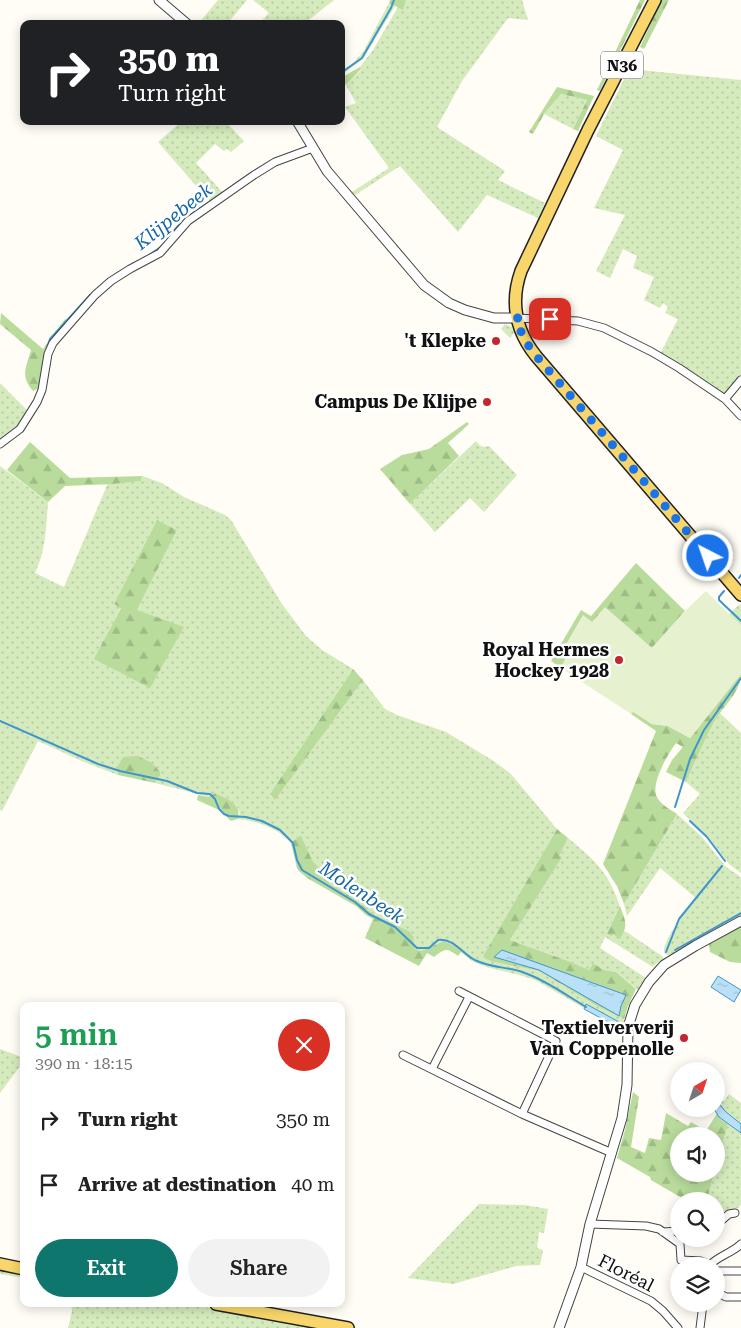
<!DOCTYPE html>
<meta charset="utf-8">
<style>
body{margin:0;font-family:"Roboto Serif",serif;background:#f2f2f2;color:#222;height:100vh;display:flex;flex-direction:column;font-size:19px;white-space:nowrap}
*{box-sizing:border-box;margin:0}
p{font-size:16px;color:#767676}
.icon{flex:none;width:28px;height:28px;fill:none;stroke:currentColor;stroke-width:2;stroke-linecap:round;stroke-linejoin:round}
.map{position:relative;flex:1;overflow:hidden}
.panel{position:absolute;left:20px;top:1002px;width:325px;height:305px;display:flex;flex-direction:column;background:#fff;border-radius:10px;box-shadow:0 2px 12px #0003}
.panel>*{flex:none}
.hud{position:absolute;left:20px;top:20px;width:325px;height:105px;border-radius:10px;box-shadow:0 2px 12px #0003;background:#202124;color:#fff;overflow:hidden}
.needle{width:32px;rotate:39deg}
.buttons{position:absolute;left:670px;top:1062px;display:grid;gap:10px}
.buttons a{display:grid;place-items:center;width:55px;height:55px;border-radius:50%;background:#fff;box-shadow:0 2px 12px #0003;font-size:25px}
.pin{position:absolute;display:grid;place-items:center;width:42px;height:42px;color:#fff;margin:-21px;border-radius:10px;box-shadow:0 2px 8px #0006}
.me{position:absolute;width:55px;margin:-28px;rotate:319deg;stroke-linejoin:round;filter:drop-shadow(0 0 4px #0008)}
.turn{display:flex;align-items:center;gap:18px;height:105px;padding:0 15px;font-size:22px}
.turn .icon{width:65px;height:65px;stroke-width:2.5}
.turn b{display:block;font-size:35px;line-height:42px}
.round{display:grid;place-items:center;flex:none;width:52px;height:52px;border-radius:26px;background:#f2f2f2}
.summary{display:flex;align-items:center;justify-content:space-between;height:85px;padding:0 15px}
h1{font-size:30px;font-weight:600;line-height:38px;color:#1e9e55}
.button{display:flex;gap:10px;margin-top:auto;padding:10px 15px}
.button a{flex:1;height:58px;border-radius:30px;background:#0f766e;color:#fff;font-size:20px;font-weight:600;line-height:58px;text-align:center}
.button a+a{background:#f2f2f2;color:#222}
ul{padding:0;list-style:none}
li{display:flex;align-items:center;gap:15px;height:65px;padding:0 15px}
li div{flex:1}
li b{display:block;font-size:19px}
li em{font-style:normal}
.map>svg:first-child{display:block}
</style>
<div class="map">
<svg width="741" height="1328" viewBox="0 0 741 1328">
<defs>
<pattern id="grass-dots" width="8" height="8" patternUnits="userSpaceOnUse" patternTransform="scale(1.25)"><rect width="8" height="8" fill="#d5ebbd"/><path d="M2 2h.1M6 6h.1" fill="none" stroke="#b6c8a1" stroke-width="1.8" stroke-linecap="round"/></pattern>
<pattern id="forest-firs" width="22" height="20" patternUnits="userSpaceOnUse" patternTransform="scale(1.25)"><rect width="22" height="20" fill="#b9dc9c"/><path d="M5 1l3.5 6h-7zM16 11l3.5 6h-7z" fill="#9ebc85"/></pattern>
<pattern id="water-ripples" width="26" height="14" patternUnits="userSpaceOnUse" patternTransform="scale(1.25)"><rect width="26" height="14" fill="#b9e0f7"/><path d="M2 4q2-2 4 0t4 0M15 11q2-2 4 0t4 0" fill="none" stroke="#9ebfd3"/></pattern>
</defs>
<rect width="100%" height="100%" fill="#fffdf5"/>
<path fill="url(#grass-dots)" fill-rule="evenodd" d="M218 0H247L227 24H198Z
M253 0H334L304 24H258L269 13Z
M406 0H522L528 20 508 18 462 81 437 127 505 171 498 180 545 203 538 218 487 195 458 232 400 166 355 195 352 192 389 168 345 107 356 103 346 85 361 70 360 67 373 50 398 7 403 9Z
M389 3 395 6 363 59 341 75V71L353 63 363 52Z
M629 69 741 80V378L727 395 723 394 660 354 678 319 665 313 668 307 663 303 660 308 644 300 654 277 633 268 637 256 623 249 610 278 596 271 625 215 594 208 623 150 596 136Z
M561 94 587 100 573 129 544 114Z
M182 121H225L244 141 231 152 227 149 224 151 215 144 196 163 224 194 211 203 158 142Z
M505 324 512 327 514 333 510 338 501 329Z
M0 383 29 412 18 429 0 442Z
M476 441C480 446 482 448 489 446L517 475 484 512 470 498 435 532 410 504Z
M0 466 48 502C46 526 46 551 35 573L64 587 108 483 141 481 142 476 162 483 184 497 225 515 231 520 282 604 306 636 322 650 353 669 270 794 271 796 275 799 363 680 385 709 397 715 446 732 492 760 510 773 557 829 483 956 494 962 539 971 597 1006 624 1019 622 1030 537 981C516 972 492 971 472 961L473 958C464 950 455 944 444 941L421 951 414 949 413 936 409 931 376 916 352 897 330 884 327 877 312 860 301 835 291 843C278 828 257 821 237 819L240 813 236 805 215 793 210 797 155 783 160 776 118 766V775L84 762 38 741 2 811 0 810ZM157 520 177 530 137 610 95 659 121 607 114 604Z
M740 604 741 606V626L729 614Z
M720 713 741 733V873L729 864 710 839 683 813 700 794 686 782 702 744Z
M677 814 701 836 726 867 741 877V916L669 956 664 953C662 940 688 909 696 898L660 868 627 916 624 904Z
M568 838C596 861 608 872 620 906L607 934H613L620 938 625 931 662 956 664 959 662 962 660 960 653 967 605 937 600 948 646 978 638 990 616 972 604 970 593 963 589 970 571 962 510 940 561 858 558 856Z
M0 1049 24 1058V1061L0 1093Z
M729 1094 741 1103V1205C734 1213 726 1212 716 1211V1201H707L714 1174H716V1166L728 1124 719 1118 716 1100 718 1097 724 1101Z
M479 1204 525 1205 548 1209 544 1233 539 1232 537 1248 543 1250 540 1265 516 1266 453 1284 408 1278Z
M0 1270 24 1274V1278L0 1274Z
M71 1304H189L320 1328H68L72 1311Z"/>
<path fill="url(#forest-firs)" d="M390 0H406L403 10 389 3Z
M640 0H645L600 91 597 90Z
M662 0H669L644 49 640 47Z
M360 67 361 69 346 85 343 82 341 83V78Z
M557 87 594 96 578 131 573 129 587 100 561 94 544 114 533 134 529 132Z
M1 313 43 349 65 319 68 321 52 339 39 391 37 389 33 391C20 376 26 368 31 350L0 324Z
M467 422 469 424 448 443 459 456 410 504 380 469 402 455 429 449Z
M30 442 70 478 142 476 141 481 113 484 65 486 48 502 7 470Z
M157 520 177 530 137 610 184 627 150 688 94 659 121 608 114 604Z
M636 563 685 611 652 648 591 622 583 616 561 654 567 657 561 668 551 661 581 610 591 616Z
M353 669 363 680 275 800 270 794Z
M741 674C741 692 723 706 715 721 704 740 695 761 686 782L666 772 672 760 683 747 676 743C668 754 652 781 656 795 659 804 670 809 677 814L624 904 617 886 603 864 656 731 631 714 633 711 652 724 668 726 690 738Z
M138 756 152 763 160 772V776L155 783 118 775V766L123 757Z
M215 793C226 799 244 804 237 819L231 821 219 810 197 800 198 795 209 797Z
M557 829 568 838 559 856 562 857 510 940 571 962 589 970 593 963 604 970 616 972 636 989 628 1006 624 1019 597 1006 539 971 494 962 486 959 483 956Z
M301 835 312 860 327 877 330 884 352 897 376 916 409 931 413 936 415 949 421 951 444 941 460 948 473 958 472 961 461 952 458 956C446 948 446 948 434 957L427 953 419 966 365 938 373 919 366 915 356 906 307 878 299 871 297 868 291 843Z
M620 906C625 920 629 925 620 939L613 934 612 936 607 934Z
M741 926V963L730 962 710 952 709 945 711 941Z
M633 1092 639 1097 631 1147 645 1153 649 1138 661 1140 666 1113 688 1126 691 1122 706 1131 721 1107 724 1109 719 1118 728 1124 716 1166V1136H679V1174H714L707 1201H687L651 1180 650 1177 617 1158 625 1130Z"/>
<path fill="#e6f2cf" d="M706 591 741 626V674L690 738 668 726 652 724 633 712 631 714 561 668 566 657 561 653 583 615 592 622 605 607 652 648 685 611Z"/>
<path fill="url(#water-ripples)" stroke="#3f96cf" d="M502 950 626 995 621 1006 619 1016 539 970 494 957Z
M718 976 741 990 734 1002 711 987Z
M586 1004 621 1023 619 1028 584 1009Z
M716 1100 726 1112 741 1124V1133L719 1117 714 1109H716Z"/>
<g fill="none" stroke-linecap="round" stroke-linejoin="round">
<path stroke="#3f96cf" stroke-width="2" d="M341 73 362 58 391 8 394 0
M168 238 178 226 195 212
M148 256 162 246
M113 276 134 263
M46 351 50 339 90 295
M739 578 741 575
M724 591 719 597V600L741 621
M0 721 98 764 120 771 167 781 197 793 210 794 215 799 219 809 224 814 229 816 246 817 262 821 280 830 293 843 297 860 302 870 355 902 369 914 395 927 417 948H429L438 940C455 938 463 955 477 961 492 968 510 967 525 973 547 981 566 995 586 1007
M675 807 690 759 704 730 741 678
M690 821 707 837 725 861
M675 950 741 913
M666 952 679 919 722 866"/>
<defs>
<path id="minor" d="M516 318 578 321 604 328 652 352 679 368 725 399 741 416
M725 399 741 380
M0 444 20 429 37 402 42 390 48 354 53 343 95 295 111 281 130 269 160 253 188 221 254 175 275 162 313 148
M459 991 556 1041 522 1114
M403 1055 522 1114 612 1153
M432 1069 469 997
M590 1224 646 1226 659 1229 680 1244 681 1260 701 1261 712 1266
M716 1225 729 1214 735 1213
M663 1232 679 1231
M710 1265C718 1256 732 1253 741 1244
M581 1267 651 1301 663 1311 678 1328
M716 1271H741
M716 1292 726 1297H741
M700 1328 703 1304"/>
<path id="tertiary" d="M159 0 187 24
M297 121 327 171 424 285 449 303 465 310 494 318H516
M559 1328 581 1267 590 1224 622 1118 627 1085 628 1027 635 1005 649 982 664 965 695 946 741 921"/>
<path id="primary" d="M655 0 588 130 521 271C510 302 516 331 536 356L741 595
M0 1264 24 1269
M216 1304 348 1328"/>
</defs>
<use href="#minor" stroke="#444" stroke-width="9"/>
<use href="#tertiary" stroke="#444" stroke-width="11"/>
<use href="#primary" stroke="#222" stroke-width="14"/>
<use href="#minor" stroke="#fff" stroke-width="7"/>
<use href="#tertiary" stroke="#fff" stroke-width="9"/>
<use href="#primary" stroke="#f9d66b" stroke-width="11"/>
</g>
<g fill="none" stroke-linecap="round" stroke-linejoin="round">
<path stroke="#1a73e8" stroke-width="9" stroke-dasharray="0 16.2" d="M550 319 516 318 523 337 532 351 708 556"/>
</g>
<g fill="#c4262e" stroke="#fff" stroke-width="2">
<circle cx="496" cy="341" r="5"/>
<circle cx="487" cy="402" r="5"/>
<circle cx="619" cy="660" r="5"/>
<circle cx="684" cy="1038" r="5"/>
</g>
<g text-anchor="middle" stroke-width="5" stroke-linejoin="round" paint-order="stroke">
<rect fill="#fff" stroke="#585858" stroke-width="1" x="601" y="51.5" width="42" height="27" rx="4"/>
<g font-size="16" font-weight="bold" fill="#111">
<text x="622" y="71">N36</text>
</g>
<g font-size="18" font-weight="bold" fill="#111" stroke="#fff" text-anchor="end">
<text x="486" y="347">'t Klepke</text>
<text x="477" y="408">Campus De Klijpe</text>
<text x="609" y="656">Royal Hermes<tspan x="609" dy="21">Hockey 1928</tspan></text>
<text x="674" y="1034">Textielververij<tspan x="674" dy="21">Van Coppenolle</tspan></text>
</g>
<g font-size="18" fill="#111" stroke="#fff">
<text transform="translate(626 1273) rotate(27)" y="6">Floréal</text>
</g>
<g font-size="19" font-style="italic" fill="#1768a6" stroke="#fff">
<text transform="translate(173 216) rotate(-39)" y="7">Klijpebeek</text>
<text transform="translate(362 892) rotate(33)" y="7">Molenbeek</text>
</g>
</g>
</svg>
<div class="buttons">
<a><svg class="needle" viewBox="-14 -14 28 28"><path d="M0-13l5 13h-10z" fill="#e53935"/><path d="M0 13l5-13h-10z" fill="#767676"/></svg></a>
<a><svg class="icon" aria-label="sound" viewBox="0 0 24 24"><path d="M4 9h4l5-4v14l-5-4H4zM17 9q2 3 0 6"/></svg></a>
<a><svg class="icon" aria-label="search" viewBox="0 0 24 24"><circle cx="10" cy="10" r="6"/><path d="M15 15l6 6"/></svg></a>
<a><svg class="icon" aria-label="layers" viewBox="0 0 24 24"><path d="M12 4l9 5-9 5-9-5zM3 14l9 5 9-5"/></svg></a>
</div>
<div class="pin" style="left:550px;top:319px;background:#d93025"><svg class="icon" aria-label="arrive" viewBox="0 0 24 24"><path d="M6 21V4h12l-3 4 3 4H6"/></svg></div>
<svg class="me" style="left:708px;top:556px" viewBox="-20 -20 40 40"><circle r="17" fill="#1a73e8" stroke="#fff" stroke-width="3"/><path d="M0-11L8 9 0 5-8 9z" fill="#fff"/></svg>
<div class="hud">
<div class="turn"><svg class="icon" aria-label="right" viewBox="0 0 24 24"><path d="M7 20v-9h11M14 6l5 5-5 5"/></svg><div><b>350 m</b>Turn right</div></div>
</div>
<section class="panel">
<div class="summary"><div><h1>5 min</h1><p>390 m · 18:15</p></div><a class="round" style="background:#d93025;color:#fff"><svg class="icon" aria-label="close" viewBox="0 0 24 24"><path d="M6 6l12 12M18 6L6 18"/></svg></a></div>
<ul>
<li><svg class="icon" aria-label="right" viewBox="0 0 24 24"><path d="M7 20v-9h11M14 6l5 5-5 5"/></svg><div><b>Turn right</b></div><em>350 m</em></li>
<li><svg class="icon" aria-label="arrive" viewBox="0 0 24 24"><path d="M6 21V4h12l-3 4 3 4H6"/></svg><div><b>Arrive at destination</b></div><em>40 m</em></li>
</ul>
<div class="button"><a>Exit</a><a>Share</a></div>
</section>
</div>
